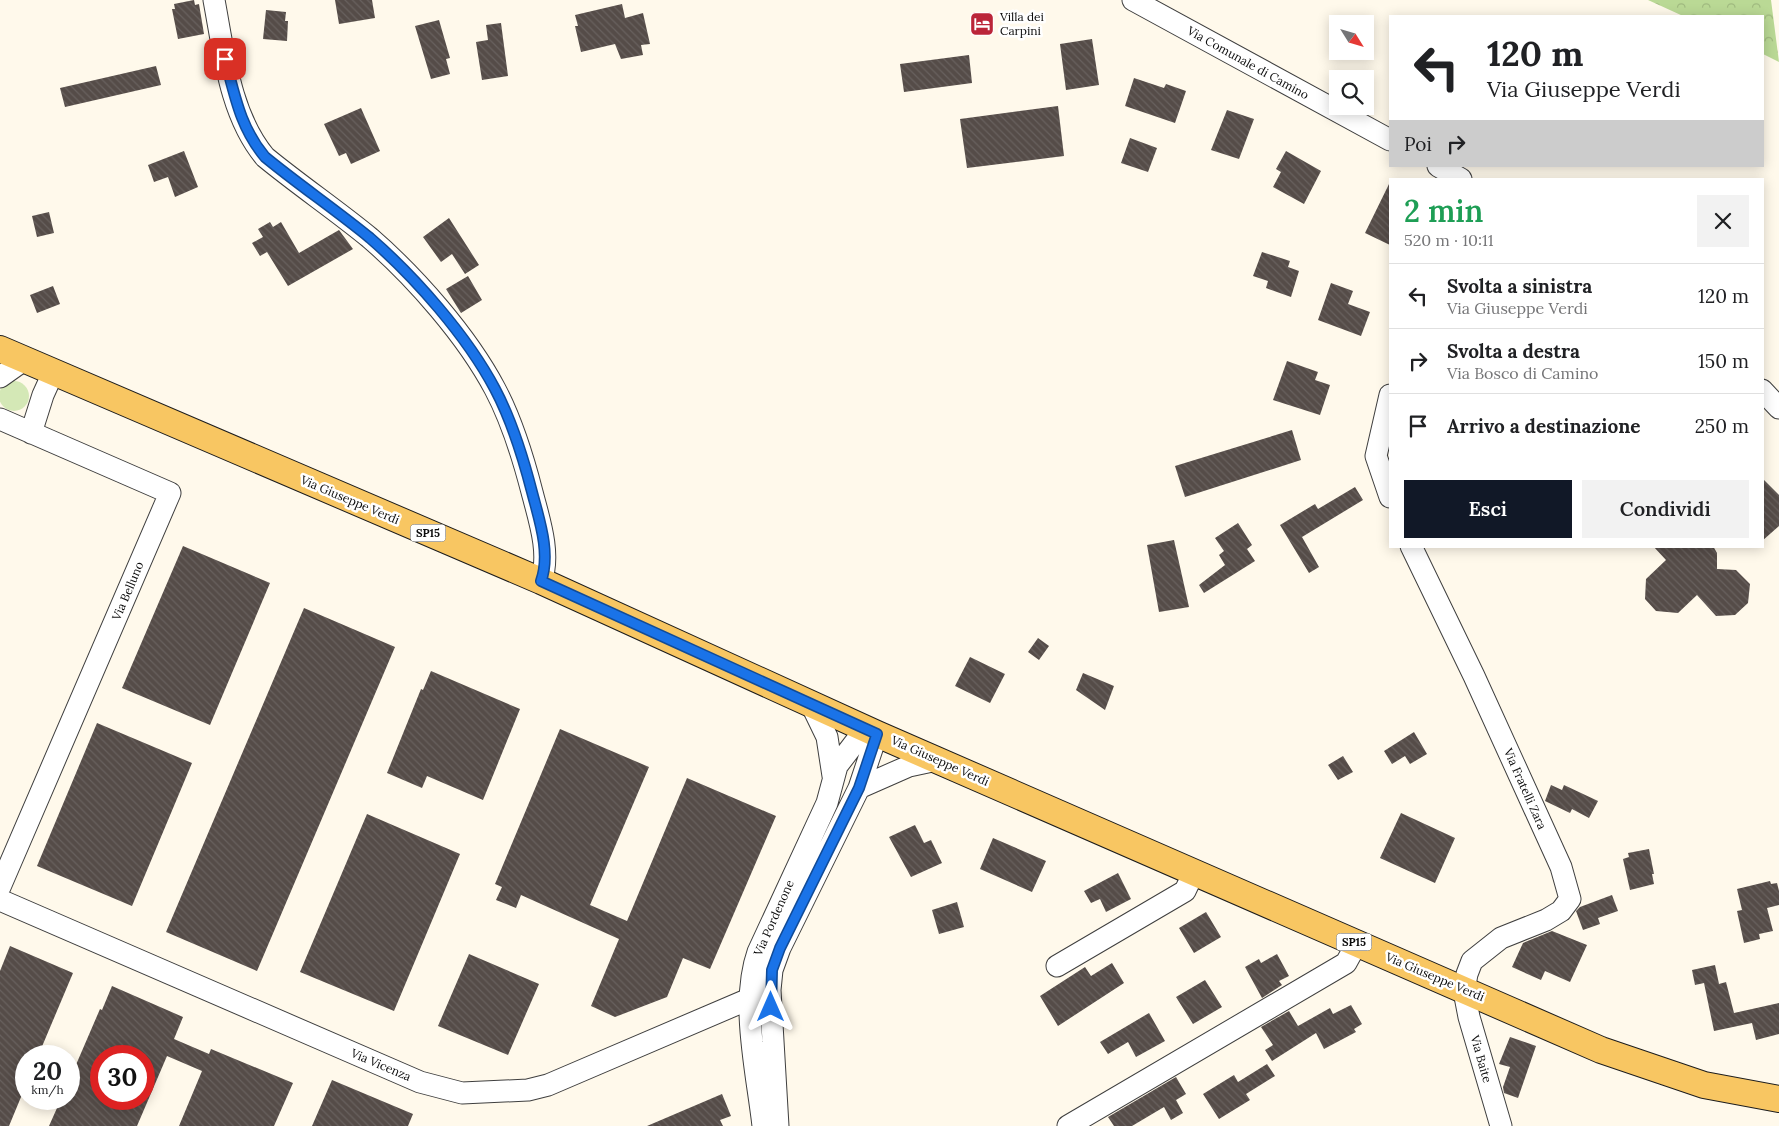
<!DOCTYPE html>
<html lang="it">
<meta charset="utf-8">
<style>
body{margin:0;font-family:Lora,serif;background:#f2f2f2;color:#202124;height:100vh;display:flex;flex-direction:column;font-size:19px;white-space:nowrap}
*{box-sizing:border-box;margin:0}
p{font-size:16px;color:#757577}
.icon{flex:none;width:28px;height:28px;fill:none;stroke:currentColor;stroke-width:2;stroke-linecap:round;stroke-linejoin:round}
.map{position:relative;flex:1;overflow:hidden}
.side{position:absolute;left:1389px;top:178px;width:375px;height:370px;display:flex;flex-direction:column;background:#fff;border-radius:0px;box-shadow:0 2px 12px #0003}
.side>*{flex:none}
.top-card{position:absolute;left:1389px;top:15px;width:375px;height:152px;border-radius:0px;box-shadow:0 2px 12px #0003;background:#fff;color:#202124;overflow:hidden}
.needle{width:32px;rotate:127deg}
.fabs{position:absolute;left:1329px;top:15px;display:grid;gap:10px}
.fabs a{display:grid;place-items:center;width:45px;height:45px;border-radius:0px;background:#fff;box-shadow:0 2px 12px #0003;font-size:25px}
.speed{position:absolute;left:15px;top:1045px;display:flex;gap:10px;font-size:25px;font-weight:700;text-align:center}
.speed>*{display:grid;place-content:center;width:65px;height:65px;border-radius:50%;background:#fff;box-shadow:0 2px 12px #0003;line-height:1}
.speed small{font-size:12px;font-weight:400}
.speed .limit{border:8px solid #d22;background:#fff;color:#111}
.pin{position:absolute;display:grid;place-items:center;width:42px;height:42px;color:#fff;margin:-21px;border-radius:10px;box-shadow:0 2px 8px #0006}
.me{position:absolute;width:55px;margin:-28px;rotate:0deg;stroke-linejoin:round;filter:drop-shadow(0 0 4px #0008)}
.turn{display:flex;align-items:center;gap:18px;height:105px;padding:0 15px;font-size:22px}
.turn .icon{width:65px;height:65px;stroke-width:2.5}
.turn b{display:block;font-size:35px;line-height:42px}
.then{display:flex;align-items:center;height:48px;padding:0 15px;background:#0003;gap:10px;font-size:19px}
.round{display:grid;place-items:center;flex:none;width:52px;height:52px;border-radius:0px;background:#f2f2f2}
.head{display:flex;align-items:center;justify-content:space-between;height:85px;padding:0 15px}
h1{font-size:30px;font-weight:600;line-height:38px;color:#1e9e55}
.primary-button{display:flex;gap:10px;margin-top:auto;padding:10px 15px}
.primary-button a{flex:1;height:58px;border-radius:0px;background:#111827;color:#fff;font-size:20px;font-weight:600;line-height:58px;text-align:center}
.primary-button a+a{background:#f2f2f2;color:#202124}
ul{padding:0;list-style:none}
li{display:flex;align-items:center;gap:15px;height:65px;padding:0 15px;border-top:1px solid #e0e0e0}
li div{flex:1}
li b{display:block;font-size:19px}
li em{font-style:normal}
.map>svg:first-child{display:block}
</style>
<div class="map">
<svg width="1779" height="1126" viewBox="0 0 1779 1126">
<defs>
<pattern id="forest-crowns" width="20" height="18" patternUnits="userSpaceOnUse" patternTransform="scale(1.25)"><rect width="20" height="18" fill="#bad995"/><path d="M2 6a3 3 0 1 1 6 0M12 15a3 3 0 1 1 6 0" fill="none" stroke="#9fb97f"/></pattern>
<pattern id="building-back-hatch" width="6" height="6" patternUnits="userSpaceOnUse" patternTransform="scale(1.25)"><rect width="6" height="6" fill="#554c48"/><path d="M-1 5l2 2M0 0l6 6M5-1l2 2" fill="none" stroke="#68615e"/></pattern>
</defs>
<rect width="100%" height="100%" fill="#fff9eb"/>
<path fill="#d4e8b6" d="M-1 396a15 15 0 1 1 30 0a15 15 0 1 1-30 0Z"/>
<path fill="url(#forest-crowns)" d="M1648 0H1771L1779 62 1763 54 1762 16H1683Z"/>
<path fill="url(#building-back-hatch)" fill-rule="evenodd" d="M194 0 195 5 199 4 204 34 178 39 172 9H175L174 4Z
M335 0H372L375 18 339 24Z
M622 4 625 18 643 13 650 44 641 45 643 55 621 59 615 44 581 52 575 26H578L575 15Z
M266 10 286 12 285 21H288L287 41 263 39Z
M439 20 450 58 446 59 450 74 431 79 415 26Z
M501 23 508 76 482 80 476 42 488 40 486 25Z
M1092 39 1099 85 1066 90 1060 44Z
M969 55 972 83 904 92 900 64Z
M156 66 161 85 65 107 60 88Z
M1134 78 1164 88 1166 84 1186 91 1175 123 1125 106Z
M1058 106 1064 156 967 168 960 119Z
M361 108 380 151 351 164 346 153 339 156 324 124Z
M1227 110 1254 119 1239 159 1211 150Z
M1130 138 1157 148 1148 172 1121 163Z
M184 151 198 187 175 197 168 177 154 182 148 165Z
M1286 151 1321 171 1304 204 1273 187 1281 172 1276 169Z
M1390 182V245L1365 233Z
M49 212 54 233 37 237 32 216Z
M449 218 479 265 465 274 452 254 441 262 423 237Z
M270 222 273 227 281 222 299 253 339 230 353 249 288 286 267 252 260 256 252 243 263 237 258 229Z
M1262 252 1290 261 1288 267 1299 271 1291 297 1266 288 1268 281 1253 276Z
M468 276 482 300 461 313 446 289Z
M1331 283 1353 291 1348 304 1370 312 1361 336 1318 320Z
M53 286 60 304 37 313 30 295Z
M1287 361 1318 372 1315 380 1330 385 1320 415 1273 400Z
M1292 430 1301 460 1185 497 1175 466Z
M1762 478 1779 495V526L1762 541Z
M1355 487 1363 500 1302 537 1319 567 1309 573 1280 525 1315 504 1318 509Z
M1238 523 1252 545 1247 549 1255 561 1204 593 1199 585 1225 565 1219 555 1224 551 1215 538Z
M1174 540 1189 607 1159 612 1147 545Z
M183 546 270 583 210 725 122 688Z
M1653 546H1713L1717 553V569L1736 570 1750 584 1748 603 1735 615 1716 616 1697 595 1678 613 1656 611 1645 599 1646 579 1666 560Z
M304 608 395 647 257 971 166 932Z
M1038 638 1049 646 1039 660 1028 652Z
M970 657 1005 674 990 703 955 686Z
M431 671 520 709 483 800 427 776 422 788 387 773 421 689 423 690Z
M1083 673 1114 686 1105 710 1076 690Z
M97 723 192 763 132 906 37 866Z
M560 729 649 767 590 905 627 921 687 778 776 816 710 969 683 958 667 997 615 1017 591 1006 619 939 521 895 516 908 496 900 502 887 495 884Z
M1414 732 1427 754 1410 764 1405 756 1392 764 1384 751Z
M1343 756 1353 772 1338 780 1328 765Z
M1551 785 1562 790 1564 785 1598 801 1589 818 1572 809 1570 813 1545 801Z
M1401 813 1455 838 1435 883 1380 858Z
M367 814 460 854 394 1011 300 972Z
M915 825 924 843 931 840 942 863 911 877 889 837Z
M993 838 1046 861 1032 892 980 869Z
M1649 849 1654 874H1652L1654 884 1630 890 1623 859 1629 857 1628 853Z
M1118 873 1131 899 1106 912 1100 899 1091 903 1084 891Z
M1770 881 1771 884 1777 883 1779 891V905L1767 908 1773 931 1759 934 1760 939 1744 943 1737 911 1742 910 1737 889Z
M1612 895 1618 911 1598 918 1600 924 1583 930 1576 911 1580 907Z
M957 902 964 927 939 934 932 910Z
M1206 912 1221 937 1194 953 1179 928Z
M1552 931 1587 945 1570 982 1545 971 1541 980 1512 967 1523 943Z
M10 946 73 973 38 1056H26V1085L9 1126H0V971Z
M469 954 539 984 508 1055 438 1026Z
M1277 954 1289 976 1279 981 1282 985 1262 998 1245 967 1259 959 1261 963Z
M1112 963 1124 983 1058 1026 1040 996 1085 967 1091 976Z
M1715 965 1719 984 1726 982 1734 1013 1779 1003V1034L1756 1040 1752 1023 1714 1031 1704 983 1695 985 1692 970Z
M1205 980 1222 1007 1193 1024 1176 997Z
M112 986 183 1017 174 1039 209 1054 211 1049 293 1083 274 1126H179L202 1071 167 1056 137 1126H49L61 1099H69V1081L100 1009 102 1010ZM101 1056H144V1099H101Z
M1351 1005 1362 1024 1354 1029 1356 1032 1324 1049 1316 1033 1272 1061 1265 1050 1273 1045 1261 1027 1289 1011 1298 1026 1330 1008 1333 1014Z
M1149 1013 1165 1041 1136 1057 1128 1042 1108 1054 1100 1042Z
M1510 1037 1536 1046 1518 1098 1504 1093 1503 1087 1510 1067 1499 1064Z
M1267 1064 1275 1076 1246 1094 1250 1100 1219 1119 1203 1094 1234 1075 1238 1082Z
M1176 1077 1186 1094 1176 1100 1183 1113 1171 1120 1164 1107 1132 1126H1114L1108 1117Z
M332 1080 413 1114 408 1126H312Z
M722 1094 731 1116 720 1120 723 1126H647Z"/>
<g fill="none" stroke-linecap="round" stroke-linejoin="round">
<defs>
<path id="minor" d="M214 0C224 53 230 115 265 157 299 185 336 210 370 238 415 277 467 336 495 389 512 421 523 457 532 492 539 519 551 554 541 581
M1133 0 1390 140
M1438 166 1461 179
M0 377 24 360
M1762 390 1779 408
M1390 395 1376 456 1390 497
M0 419 170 493 0 887
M31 433 43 395 53 373
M1411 546 1474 676 1561 867 1570 899 1561 911 1546 920 1501 938 1472 961 1467 974 1464 991 1469 1017 1501 1126
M811 704 827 737 833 776
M859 788 909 766 937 760
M0 900 420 1082 462 1093 528 1090 548 1085 770 990
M1057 966 1185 891 1194 872
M763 1126C757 1072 740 1003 758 952L827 803 837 766 866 728
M778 1126 770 990 772 970 780 948 859 788 877 734
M1068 1126 1346 963 1357 943"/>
<path id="major" d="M0 349 541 581 877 734 1601 1050 1704 1085 1779 1099"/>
</defs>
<use href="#minor" stroke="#3f3f3f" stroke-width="23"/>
<use href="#major" stroke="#1d1d1d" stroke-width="28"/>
<use href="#minor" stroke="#fff" stroke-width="21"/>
<use href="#major" stroke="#f8c662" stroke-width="26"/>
</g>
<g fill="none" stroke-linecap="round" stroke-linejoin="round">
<defs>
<path id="route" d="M225 59C235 96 240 127 265 157 299 185 336 210 370 238 415 277 467 336 495 389 512 421 523 457 532 492 539 519 551 553 541 581L877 734 859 788 780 948 772 970 771 1007"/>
</defs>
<use href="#route" stroke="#114b97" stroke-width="12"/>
<use href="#route" stroke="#1a73e8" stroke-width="9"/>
</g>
<defs>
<symbol id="hotel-square" viewBox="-11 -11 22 22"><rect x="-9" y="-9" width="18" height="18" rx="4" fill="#bb2539" stroke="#fff"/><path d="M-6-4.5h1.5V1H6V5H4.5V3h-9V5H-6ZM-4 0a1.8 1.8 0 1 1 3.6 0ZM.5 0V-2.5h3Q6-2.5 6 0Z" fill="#fff"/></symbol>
</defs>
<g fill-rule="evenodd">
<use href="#hotel-square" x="968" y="10" width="28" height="28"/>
</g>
<g text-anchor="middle" stroke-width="5" stroke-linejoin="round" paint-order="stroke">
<g fill="#fff" stroke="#555" stroke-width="1">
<rect x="410.5" y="524.5" width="35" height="17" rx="4"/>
<rect x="1336.5" y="933.5" width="35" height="17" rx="4"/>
</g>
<g font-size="11" font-weight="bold" fill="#0c0c0c">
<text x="428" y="537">SP15</text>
<text x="1354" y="946">SP15</text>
</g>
<g font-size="12" fill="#0c0c0c" stroke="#fff" text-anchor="start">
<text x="1000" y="21">Villa dei<tspan x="1000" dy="14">Carpini</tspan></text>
</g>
<g font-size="12" fill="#0c0c0c" stroke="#fff">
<text transform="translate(1248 63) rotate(29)" y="4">Via Comunale di Camino</text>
<text transform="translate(350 500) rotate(23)" y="4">Via Giuseppe Verdi</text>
<text transform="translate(128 591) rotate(-67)" y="4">Via Belluno</text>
<text transform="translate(940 761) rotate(24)" y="4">Via Giuseppe Verdi</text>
<text transform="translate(1525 789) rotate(66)" y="4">Via Fratelli Zara</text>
<text transform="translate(774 918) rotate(-66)" y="4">Via Pordenone</text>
<text transform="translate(1435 977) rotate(23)" y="4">Via Giuseppe Verdi</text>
<text transform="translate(1481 1059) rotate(74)" y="4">Via Baite</text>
<text transform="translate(381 1065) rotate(23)" y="4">Via Vicenza</text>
</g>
</g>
</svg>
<div class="fabs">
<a><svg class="needle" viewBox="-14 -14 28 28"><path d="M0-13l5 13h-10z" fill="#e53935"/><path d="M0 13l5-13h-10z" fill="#757577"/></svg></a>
<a><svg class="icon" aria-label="search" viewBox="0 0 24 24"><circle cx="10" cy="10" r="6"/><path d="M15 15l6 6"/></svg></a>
</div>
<div class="speed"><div>20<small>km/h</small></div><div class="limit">30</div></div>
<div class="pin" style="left:225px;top:59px;background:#d93025"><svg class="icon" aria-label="arrive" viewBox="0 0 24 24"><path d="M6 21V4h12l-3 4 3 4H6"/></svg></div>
<svg class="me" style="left:771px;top:1007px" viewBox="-20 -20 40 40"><path d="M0-17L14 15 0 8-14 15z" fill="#1a73e8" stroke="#fff" stroke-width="4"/></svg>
<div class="top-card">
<div class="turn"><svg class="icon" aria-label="left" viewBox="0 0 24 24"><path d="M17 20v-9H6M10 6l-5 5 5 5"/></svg><div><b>120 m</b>Via Giuseppe Verdi</div></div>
<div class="then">Poi<svg class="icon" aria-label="right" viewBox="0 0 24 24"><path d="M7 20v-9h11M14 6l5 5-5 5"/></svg></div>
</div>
<section class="side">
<div class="head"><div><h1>2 min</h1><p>520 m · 10:11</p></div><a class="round"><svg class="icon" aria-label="close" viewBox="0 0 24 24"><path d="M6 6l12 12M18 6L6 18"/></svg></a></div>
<ul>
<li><svg class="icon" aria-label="left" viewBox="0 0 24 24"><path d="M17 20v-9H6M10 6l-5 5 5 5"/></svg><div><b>Svolta a sinistra</b><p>Via Giuseppe Verdi</p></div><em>120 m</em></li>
<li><svg class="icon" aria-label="right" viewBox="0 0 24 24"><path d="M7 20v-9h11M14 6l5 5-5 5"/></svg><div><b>Svolta a destra</b><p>Via Bosco di Camino</p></div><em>150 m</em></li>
<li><svg class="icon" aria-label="arrive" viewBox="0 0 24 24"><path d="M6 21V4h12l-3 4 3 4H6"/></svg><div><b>Arrivo a destinazione</b></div><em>250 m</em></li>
</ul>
<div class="primary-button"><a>Esci</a><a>Condividi</a></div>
</section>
</div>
